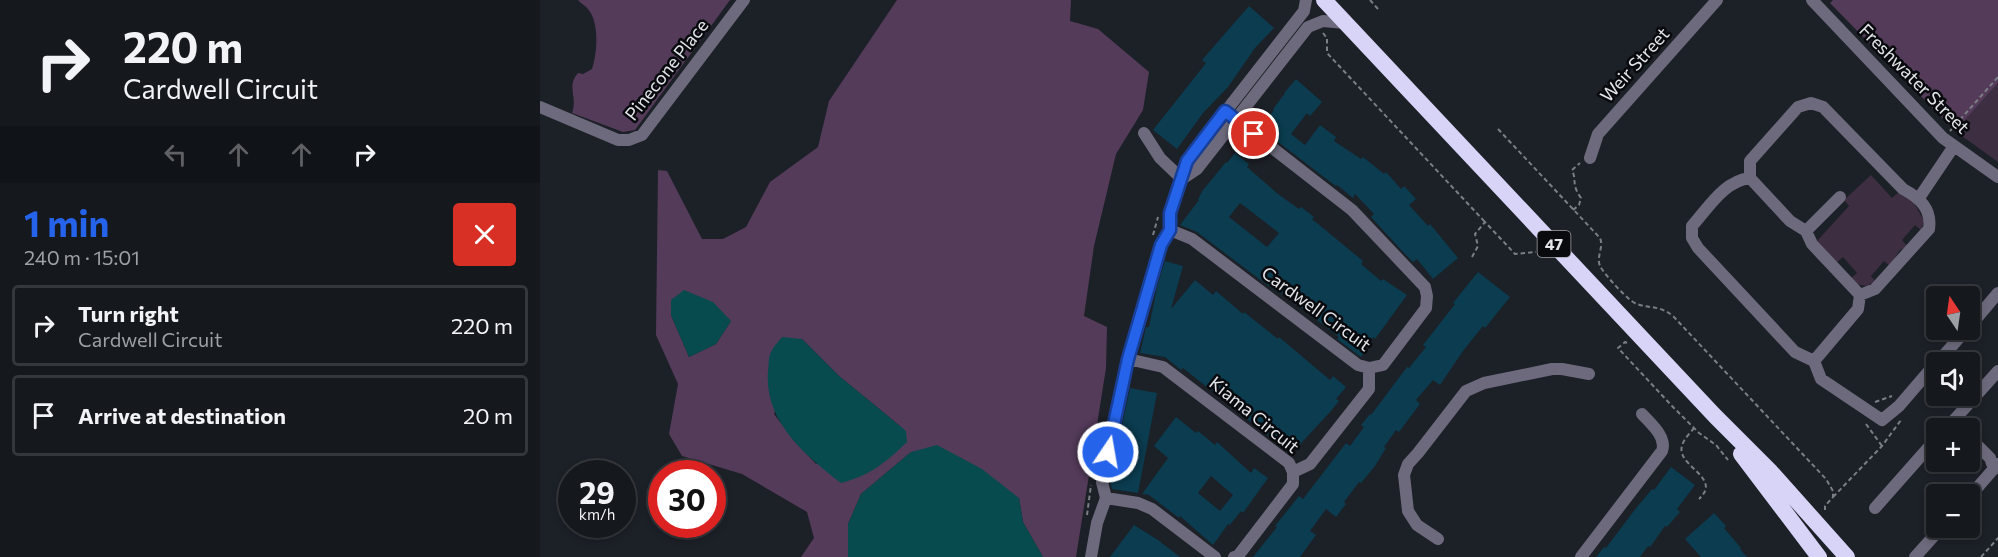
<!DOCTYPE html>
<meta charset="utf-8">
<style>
body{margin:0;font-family:Commissioner,sans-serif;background:#1e2126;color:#f1f3f6;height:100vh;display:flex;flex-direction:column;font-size:22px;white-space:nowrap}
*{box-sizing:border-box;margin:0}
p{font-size:20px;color:#9da0a4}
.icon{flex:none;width:33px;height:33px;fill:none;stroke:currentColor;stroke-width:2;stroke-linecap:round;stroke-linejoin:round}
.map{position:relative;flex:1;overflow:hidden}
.panel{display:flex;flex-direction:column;background:#15181d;width:540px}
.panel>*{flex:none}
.guide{background:#15181d;color:#f1f3f6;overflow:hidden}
.needle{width:39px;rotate:347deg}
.fabs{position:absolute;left:1386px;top:286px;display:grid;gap:12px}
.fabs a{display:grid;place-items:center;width:54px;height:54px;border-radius:6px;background:#15181d;box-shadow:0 3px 9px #0003,0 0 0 2px #34373b;font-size:30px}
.speed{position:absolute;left:18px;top:460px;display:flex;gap:12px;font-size:30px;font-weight:700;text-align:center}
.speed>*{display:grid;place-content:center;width:78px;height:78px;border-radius:50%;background:#15181d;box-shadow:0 3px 9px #0003,0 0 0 2px #34373b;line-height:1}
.speed small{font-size:15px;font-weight:400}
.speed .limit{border:9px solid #d22;background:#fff;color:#111}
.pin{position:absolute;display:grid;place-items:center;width:51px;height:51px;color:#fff;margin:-26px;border:3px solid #fff;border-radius:50%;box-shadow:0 2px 6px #0007}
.me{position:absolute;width:66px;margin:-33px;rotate:12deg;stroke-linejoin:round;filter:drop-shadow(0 0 4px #0008)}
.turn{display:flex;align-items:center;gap:21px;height:126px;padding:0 24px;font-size:27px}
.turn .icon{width:78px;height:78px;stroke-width:2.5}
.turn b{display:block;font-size:42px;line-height:51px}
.lanes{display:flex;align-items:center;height:57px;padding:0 24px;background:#0003;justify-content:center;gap:30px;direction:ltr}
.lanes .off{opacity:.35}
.round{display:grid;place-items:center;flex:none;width:63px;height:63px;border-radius:6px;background:#1e2126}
.overview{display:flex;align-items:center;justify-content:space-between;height:102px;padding:0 24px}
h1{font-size:36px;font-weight:700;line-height:45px;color:#2563eb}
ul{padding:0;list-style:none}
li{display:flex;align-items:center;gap:18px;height:81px;margin:0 12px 9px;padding:0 12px;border:3px solid #34373b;border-radius:6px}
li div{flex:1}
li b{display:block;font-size:22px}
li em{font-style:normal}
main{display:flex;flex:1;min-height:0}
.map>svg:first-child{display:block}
</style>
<main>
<section class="panel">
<div class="guide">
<div class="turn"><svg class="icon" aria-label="right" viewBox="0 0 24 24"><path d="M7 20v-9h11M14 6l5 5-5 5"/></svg><div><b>220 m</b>Cardwell Circuit</div></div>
<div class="lanes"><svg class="icon off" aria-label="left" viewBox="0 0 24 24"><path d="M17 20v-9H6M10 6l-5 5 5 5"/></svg><svg class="icon off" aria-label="ahead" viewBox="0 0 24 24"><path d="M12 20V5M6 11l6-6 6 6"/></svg><svg class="icon off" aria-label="ahead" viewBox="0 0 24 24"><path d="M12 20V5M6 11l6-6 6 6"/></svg><svg class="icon" aria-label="right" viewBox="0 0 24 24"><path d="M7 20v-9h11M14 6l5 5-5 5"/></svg></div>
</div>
<div class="overview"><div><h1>1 min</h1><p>240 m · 15:01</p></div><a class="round" style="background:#d93025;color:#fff"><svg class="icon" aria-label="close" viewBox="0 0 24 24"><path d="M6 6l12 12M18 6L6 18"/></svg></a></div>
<ul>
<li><svg class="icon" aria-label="right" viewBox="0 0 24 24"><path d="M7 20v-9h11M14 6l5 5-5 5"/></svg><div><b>Turn right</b><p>Cardwell Circuit</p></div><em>220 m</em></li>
<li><svg class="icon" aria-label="arrive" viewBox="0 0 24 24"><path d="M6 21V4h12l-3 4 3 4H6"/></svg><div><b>Arrive at destination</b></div><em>20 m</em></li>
</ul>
</section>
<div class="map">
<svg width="1458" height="557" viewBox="0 0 1458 557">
<rect width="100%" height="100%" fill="#1c2027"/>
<path fill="#3d2e41" d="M1458 83V162L1415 131Z
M1331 175 1352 198 1359 192 1363 196 1372 199 1384 221 1381 230 1375 225 1362 240 1367 246 1359 251 1350 266 1344 261 1331 276 1336 282 1326 286 1316 284 1311 278 1317 273 1303 257 1296 263 1277 241 1309 206 1304 200Z"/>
<path fill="#543b5a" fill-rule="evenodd" d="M38 0H190L95 130 83 132 32 113C38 96 26 87 38 73L43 74 52 69C57 54 60 23 48 9 45 5 41 4 38 0Z
M357 0H531L530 21 558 29 609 72 603 110 576 154 554 246 544 316 567 327 566 368 536 557H503L483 522 479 498 371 452 321 494 308 524V557H261L274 538 267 512 202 474 142 456 129 434 138 384 116 335 118 170 127 171 162 239H183L206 227 230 182 278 147 289 101ZM131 315 191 321 176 344 149 357ZM262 339 299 376 360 426 276 464 255 442 234 414Z
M1293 0H1458V83L1415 131 1290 3Z"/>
<path fill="#074b4f" d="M144 290 173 302 191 321 176 344 149 357 131 315V300Z
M242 337 262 339 299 376 360 426 366 431 367 442C345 463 331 475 301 483 264 454 224 421 228 371 229 365 228 357 231 352 233 347 238 342 242 337Z
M397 445 442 469 479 498 483 522 503 557H308V524L321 494 371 452Z"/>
<path fill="#0b3c50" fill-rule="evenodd" d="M709 6 734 28 715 48 688 87 663 113 637 149 613 130 666 63 662 60Z
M756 79 782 102 770 116 767 113 751 134 765 145 780 125 796 137 794 141 821 159 823 157 844 174 846 172 861 189 864 186 876 199 869 205 888 226 890 224 918 258 893 279 877 259 873 262 863 252 831 217 834 214 815 194 813 198 797 185 796 186 789 181 720 128 734 110 733 109 745 93H744Z
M695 153 709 164 707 167 738 194 759 209 761 207 774 217 772 219 823 261 821 264 841 281 843 279 867 295 835 339 833 337 821 357 797 339 799 337 742 293 741 294 723 282 657 232 640 225 659 200 658 199 663 190 686 162 687 163ZM700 203 739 233 727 247 689 217Z
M625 261 643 266 631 309 655 280 673 295 676 291 703 314 704 312 738 339 739 337 790 380 793 376 806 387 796 399 799 401 791 411 751 454 643 368 641 370 625 357 600 353 606 327H609L617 287Z
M938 272 970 297 945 328 943 326 923 351 900 385 893 380 876 400 880 404 859 432 856 430 844 447 846 448 835 466 821 483 819 482 804 502 806 504 796 517 786 509 770 531 776 535 760 557H713L737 527 735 526 759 496 763 499 806 443 810 446 824 427 821 425 830 414 831 415 867 367 869 368 886 347 883 345 915 304 913 303Z
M590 388 617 393 598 493 572 489 570 482Z
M636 417 656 433 658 431 675 445 677 442 711 473 714 468 728 478 703 513 701 511 690 525 688 524 673 545 640 516 639 518 609 495 602 494 628 458 614 446ZM671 476 693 495 680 511 658 493Z
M1131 467 1155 485 1137 509 1140 512 1127 527 1125 526 1110 547 1108 546 1100 557H1056L1064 547 1066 548 1093 512 1112 489 1114 490Z
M1174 513 1186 526 1184 528 1201 548 1200 549 1207 557H1161L1145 539Z
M594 525 618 540 640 557H570Z"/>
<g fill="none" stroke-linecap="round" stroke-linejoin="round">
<path stroke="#7b7e84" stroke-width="2" stroke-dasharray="4.5 3" stroke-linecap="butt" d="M830 0 838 9
M783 33 787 38V53L945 222
M958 129 1060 238C1064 247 1056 257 1060 266 1064 274 1089 302 1097 304 1112 309 1119 305 1133 316L1286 479 1293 491V497L1285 506V510
M1410 131 1458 77
M1033 210 1039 205 1041 198C1031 184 1037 181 1032 170L1040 163
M613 235 618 217
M932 257 938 246 935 234 945 222 975 254 996 252
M1087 343 1085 342 1078 348 1132 406 1159 433 1176 445 1188 460
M1335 402 1352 396
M1326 424 1342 446
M1154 428C1151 432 1145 438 1143 443 1132 466 1184 476 1159 499
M1293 497 1342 446 1361 420
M547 515 551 485
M1441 557 1458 538"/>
<path stroke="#6c6a7c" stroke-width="12" d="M1272 0 1403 138 1458 177
M1271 103 1283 107 1363 189C1380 198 1392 209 1389 229L1335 289 1320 295 1272 244 1266 231 1250 221 1210 178V161L1258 107Z
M0 107 78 140H89L102 135 204 0
M604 133 620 158 642 179
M1050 158 1058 134 1177 0
M1210 178C1184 181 1169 207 1152 226V238L1158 248 1255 352 1274 361 1318 309 1320 295
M642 179 657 169 768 27 783 21 805 23
M1379 198 1414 146
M630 230 652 239 818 365 829 368 843 365 886 308 887 296 885 287 812 210 685 111
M1266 231 1300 197
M1430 326 1458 293
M588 359 623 367 749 463 753 472V484L698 556 694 557
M1274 361 1281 379 1342 420 1359 406 1396 363
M1397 363 1426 330
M1406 429 1458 371
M1430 438 1450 458 1454 469
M753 472 770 464 829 389V368
M1430 496 1458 464
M566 498 598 503 612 509 675 557
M1335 508 1396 439
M898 539 877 525 868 511 864 475 868 464 878 453 926 391 944 383 1012 369H1022L1049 374
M551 557 557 523 566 498 562 482 563 475 588 359 621 245 630 230V213L647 161 764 11 766 0
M1041 557 1122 451C1127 437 1111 424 1102 414
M1375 557 1401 528"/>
<path stroke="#d8d4f8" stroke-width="16" d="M784 0 1175 416 1231 472 1307 557
M1201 454 1279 557"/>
</g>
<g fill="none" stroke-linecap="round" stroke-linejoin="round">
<defs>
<path id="route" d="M568 452 588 359 621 245 630 230V213L647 161 685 111 714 134"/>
</defs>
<use href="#route" stroke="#184099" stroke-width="15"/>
<use href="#route" stroke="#2563eb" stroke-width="10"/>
</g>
<g text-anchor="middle" stroke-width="5" stroke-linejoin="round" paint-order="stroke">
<rect fill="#080a0d" stroke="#a1a3a8" stroke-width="1.5" x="997.5" y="231" width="33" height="26" rx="4.5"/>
<g font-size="16" font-weight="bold" fill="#e3e5ea">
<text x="1014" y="250">47</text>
</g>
<g font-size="18" fill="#e3e5ea" stroke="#080a0d">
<text transform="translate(1095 65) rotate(-48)" y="6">Weir Street</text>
<text transform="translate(127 70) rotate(-52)" y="6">Pinecone Place</text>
<text transform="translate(1374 79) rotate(45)" y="6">Freshwater Street</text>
<text transform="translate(776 309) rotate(36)" y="6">Cardwell Circuit</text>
<text transform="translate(714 415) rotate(39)" y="6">Kiama Circuit</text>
</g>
</g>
</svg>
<div class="fabs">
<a><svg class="needle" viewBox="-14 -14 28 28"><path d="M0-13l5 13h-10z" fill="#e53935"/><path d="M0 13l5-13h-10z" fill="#9da0a4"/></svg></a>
<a><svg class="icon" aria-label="sound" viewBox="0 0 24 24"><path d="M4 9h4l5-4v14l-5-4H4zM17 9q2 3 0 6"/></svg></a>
<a>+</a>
<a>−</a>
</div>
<div class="speed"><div>29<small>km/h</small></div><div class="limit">30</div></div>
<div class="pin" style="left:714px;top:134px;background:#d93025"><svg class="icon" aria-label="arrive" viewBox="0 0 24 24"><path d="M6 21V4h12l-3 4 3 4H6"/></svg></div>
<svg class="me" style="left:568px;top:452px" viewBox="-20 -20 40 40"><circle r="17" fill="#2563eb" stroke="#fff" stroke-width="3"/><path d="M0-11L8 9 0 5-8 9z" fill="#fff"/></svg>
</div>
</main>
